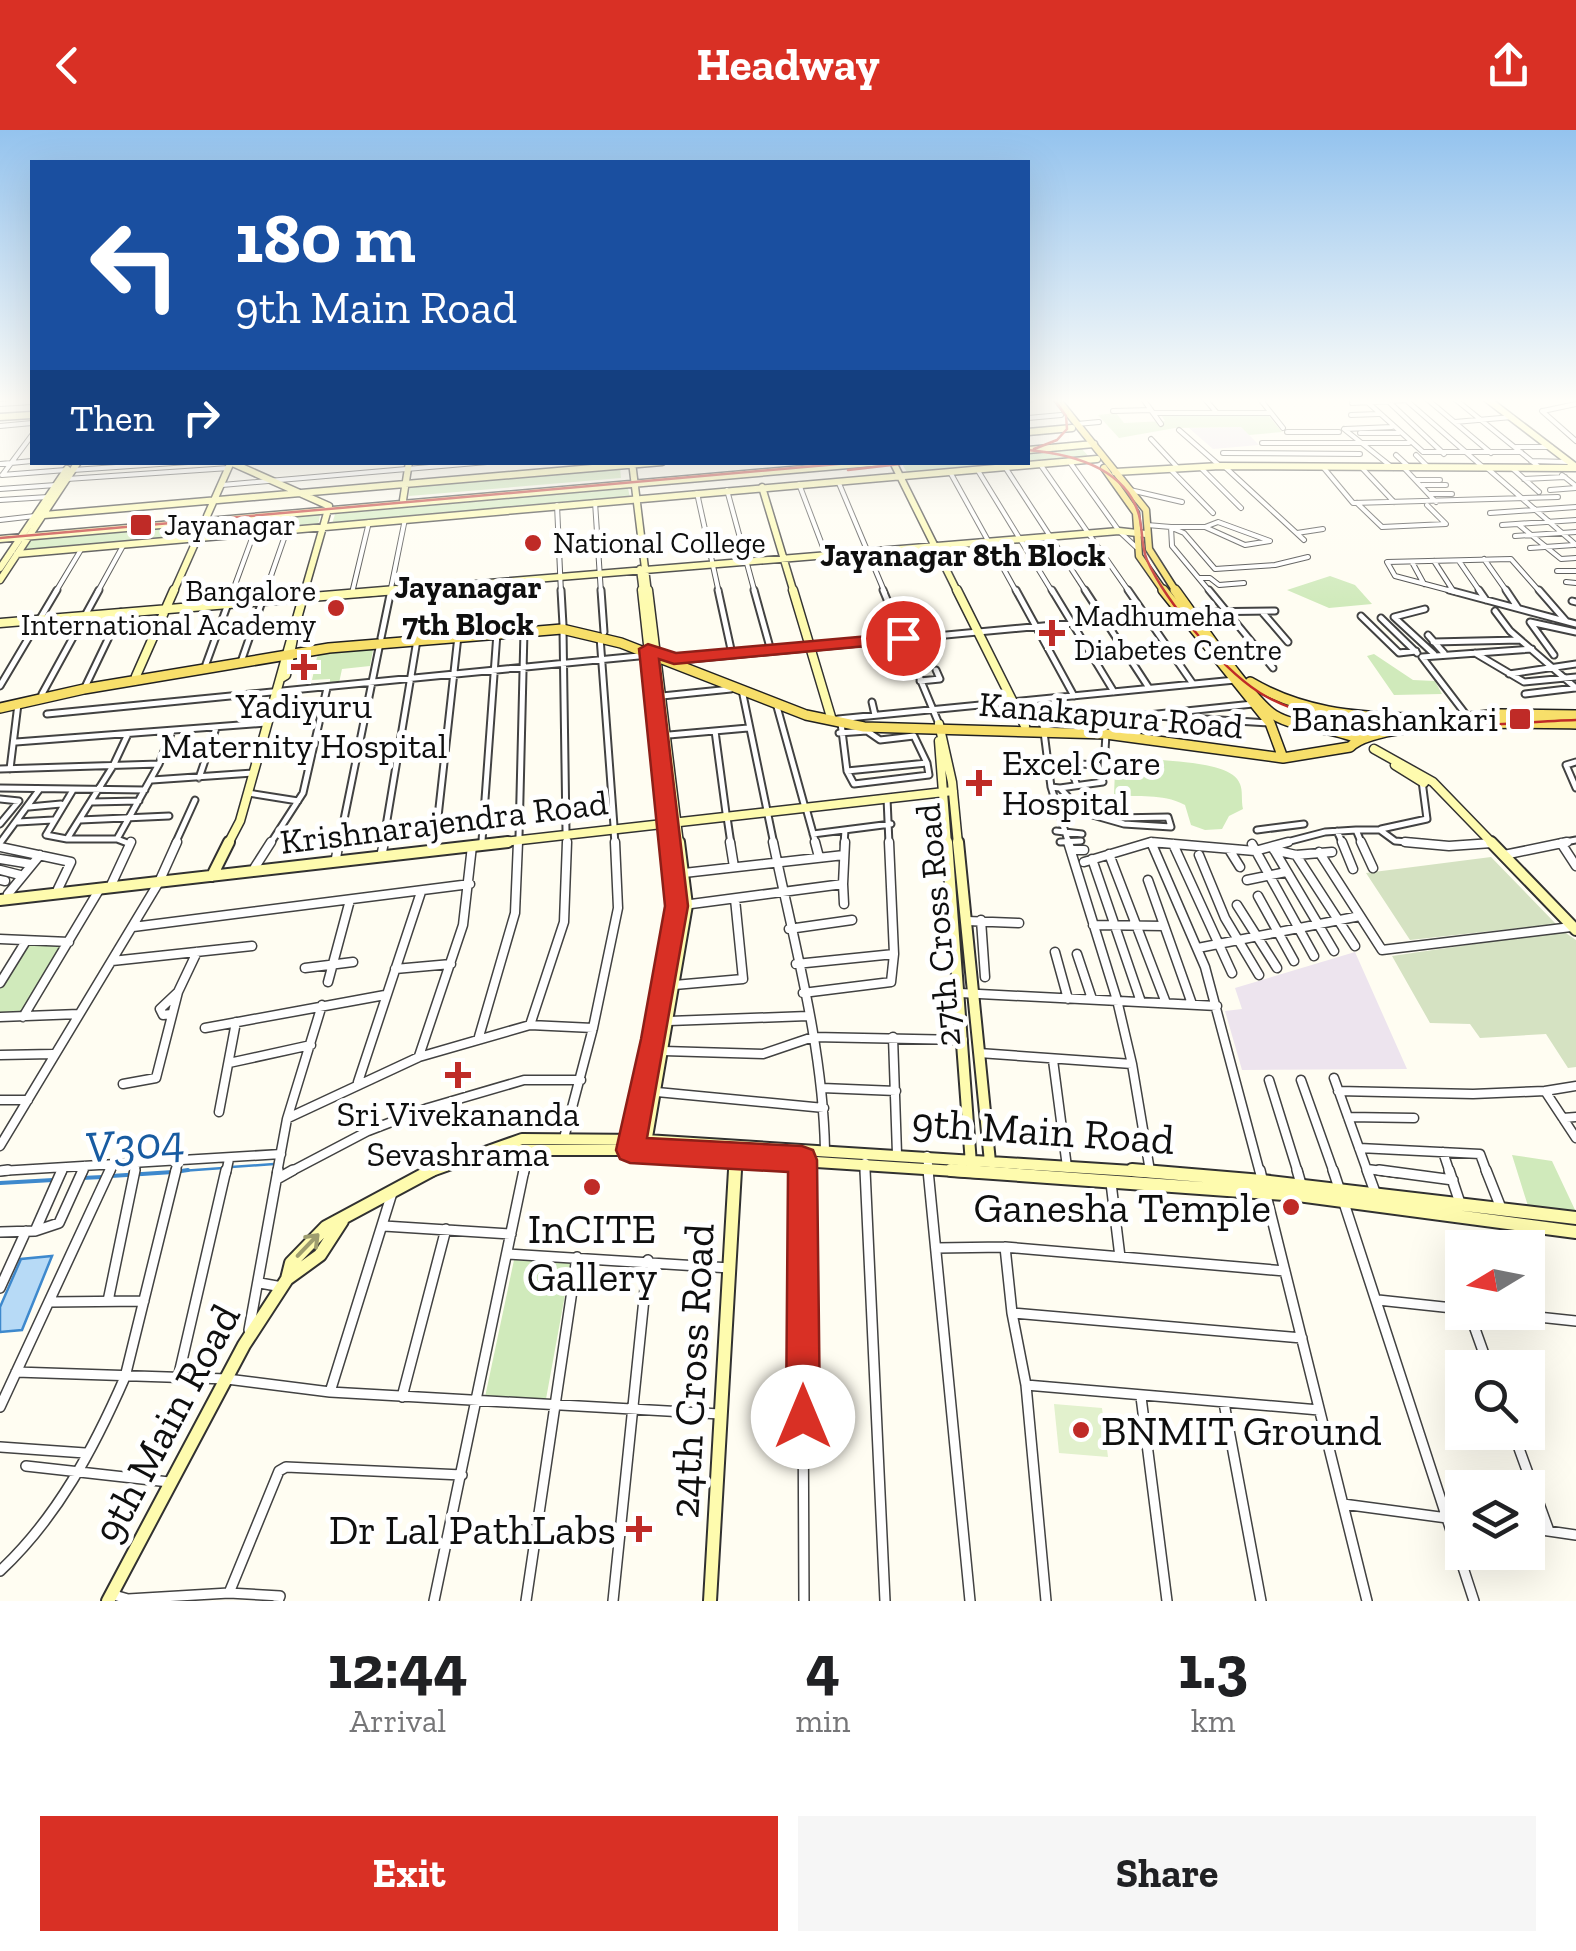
<!DOCTYPE html>
<style>
body{margin:0;font-family:"Zilla Slab",serif;background:#f6f6f6;color:#202124;height:100vh;display:flex;flex-direction:column;font-size:38px;white-space:nowrap}
*{box-sizing:border-box;margin:0}
p{font-size:32px;color:#757577}
.icon{flex:none;width:55px;height:55px;fill:none;stroke:currentColor;stroke-width:2;stroke-linecap:round;stroke-linejoin:round}
.map{position:relative;height:1471px;overflow:hidden}
.panel{display:flex;flex-direction:column;background:#fff;flex:1}
.panel>*{flex:none}
.banner{position:absolute;left:30px;top:30px;width:1000px;height:305px;border-radius:0px;box-shadow:0 10px 40px #0002;background:#1a4fa0;color:#fff;overflow:hidden}
.needle{width:65px;rotate:260deg}
.fabs{position:absolute;left:1445px;top:1100px;display:grid;gap:20px}
.fabs a{display:grid;place-items:center;width:100px;height:100px;border-radius:0px;background:#fff;box-shadow:0 10px 40px #0002;font-size:50px}
.pin{position:absolute;display:grid;place-items:center;width:85px;height:85px;color:#fff;margin:-42px;border:5px solid #fff;border-radius:50%;box-shadow:0 2px 10px #0007}
.me{position:absolute;width:110px;margin:-55px;rotate:0deg;stroke-linejoin:round;filter:drop-shadow(0 0 8px #0008)}
.turn{display:flex;align-items:center;gap:35px;height:210px;padding:0 40px;font-size:45px}
.turn .icon{width:130px;height:130px;stroke-width:2.5}
.turn b{display:block;font-size:70px;line-height:85px}
.then{display:flex;align-items:center;height:95px;padding:0 40px;background:#0003;gap:20px;font-size:38px}
.eta{display:flex;justify-content:space-evenly;align-items:center;height:170px;text-align:center}
.eta b{font-size:60px;font-weight:700;line-height:70px}
.button{display:flex;gap:20px;margin-top:auto;padding:20px 40px}
.button a{flex:1;height:115px;border-radius:0px;background:#d93025;color:#fff;font-size:40px;font-weight:700;line-height:115px;text-align:center}
.button a+a{background:#f6f6f6;color:#202124}
header{display:flex;justify-content:space-between;align-items:center;height:130px;padding:0 40px;background:#d93025;color:#fff;font-size:45px;font-weight:700}
.map>svg:first-child{display:block}
</style>
<header><svg class="icon" aria-label="back" viewBox="0 0 24 24"><path d="M15 5l-7 7 7 7"/></svg>Headway<svg class="icon" aria-label="share" viewBox="0 0 24 24"><path d="M12 15V3M7 8l5-5 5 5M5 13v7h14v-7"/></svg></header>
<div class="map">
<svg width="1576" height="1471" viewBox="0 0 1576 1471">
<rect width="100%" height="100%" fill="#fffdf2"/>
<path fill="#ede4ee" d="M1241 297 1259 315 1213 319 1189 298Z
M1355 822 1407 939 1242 940 1225 881 1242 879 1235 858Z"/>
<path fill="#d0eabb" d="M1116 283 1124 293 1165 291 1161 285 1267 284 1282 302 1249 305 1241 297 1175 298 1119 308 1098 285Z
M1082 319 1090 328 908 344 902 334 1028 332V323Z
M620 338 621 348 409 366 410 356Z
M628 358 630 368 332 394 335 384Z
M320 385 318 396 209 404 214 394Z
M197 395 192 407 23 421 31 409Z
M1330 446 1355 455 1372 474 1329 478 1287 460Z
M374 515 370 536 342 539 339 553 330 554V549L312 550 317 527 323 521Z
M1374 524 1413 550 1435 551 1442 564 1394 565 1367 526Z
M1153 629C1173 632 1233 632 1240 654 1243 661 1241 670 1243 679L1229 686 1222 699 1205 700 1191 695 1185 675C1160 662 1140 669 1114 664L1115 641 1126 631Z
M28 810 70 812 23 887H0V853Z
M1512 1025 1552 1031 1576 1082 1528 1076Z
M514 1130 571 1132 546 1269 485 1267Z"/>
<path fill="#d5e2c2" d="M1491 727 1556 794 1410 810 1366 743Z
M1563 801 1576 810V937L1568 938 1546 904 1480 908 1470 894 1430 893 1392 826Z"/>
<path fill="#e2f1cd" d="M1054 1274 1102 1278 1108 1327 1059 1323Z"/>
<path fill="#b7daf6" stroke="#3e89cd" stroke-width="2.5" d="M52 1126 22 1200 0 1202V1177L21 1129Z"/>
<g fill="none" stroke-linecap="round" stroke-linejoin="round">
<path stroke="#3e89cd" stroke-width="2.5" d="M231 1037 274 1034
M181 1041 223 1038
M158 1043 173 1042"/>
<path stroke="#3e89cd" stroke-width="4" d="M181 1041 188 1040
M111 1046 173 1042
M81 1048 103 1047
M0 1053 53 1050"/>
<defs>
<path id="street-far3" d="M1143 269 1161 294
M1205 269 1216 282
M1260 269 1283 298
M1364 269 1423 322H1521
M1427 269 1491 323
M1455 269 1539 337
M1028 270 1033 269
M1406 270 1484 338
M1388 271 1444 324
M1352 273 1406 270
M0 274 32 272
M1113 281 1151 280
M1542 281 1576 311
M1543 281 1576 274
M1153 283H1270
M1351 285 1378 284
M1028 288 1061 285
M1455 292 1512 287
M1077 294 1099 292
M0 296 32 293
M1344 299 1393 338
M1345 299 1392 297
M1179 300 1220 336
M1287 302H1339
M1360 303H1399
M1151 309 1178 338
M1262 313H1409
M1516 317H1551
M1223 323 1360 324
M1396 325 1409 337
M1416 325 1428 337
M1069 331 1119 401 1136 417
M1531 331 1568 332
M0 334 32 331
M1040 334 1130 463
M1005 337 1087 463
M1200 337 1241 378
M1225 337 1304 410
M1323 337 1353 373 1558 367
M1362 338 1394 372
M1404 338 1436 372
M1487 338 1576 415
M1512 338 1539 362
M977 339 1053 463
M1170 339 1213 383
M73 340 188 332
M950 342 1017 463
M3 344 32 305
M2 345 66 340
M1562 345 1576 356
M67 349 229 338
M1524 349 1565 347
M1416 350H1440
M838 351 885 463
M799 354 826 425
M222 355 487 332
M1422 355H1446
M0 359 56 355
M727 360 755 463
M1130 360 1182 372
M1550 360 1576 358
M697 363 719 463
M1430 364H1452
M0 370 48 367
M595 372 601 463
M1357 373 1382 397 1446 394 1427 375
M557 375 561 463
M1490 383 1576 377
M0 390 35 386
M1218 392 1270 411 1245 415 1205 397Z
M1147 395 1171 397 1172 416 1211 463
M1502 395 1576 390
M1519 395 1561 429 1576 428
M1171 397H1205
M1172 398 1184 403 1215 439 1275 435 1308 427
M1297 403 1323 399
M1515 406 1576 402
M1530 418 1574 415
M1484 429 1508 463
M1434 431 1454 462
M1459 431 1481 463
M1412 432 1424 454
M1557 441H1576
M1199 448H1210L1219 455 1244 453
M1566 452 1576 453
M55 463 82 418
M97 463 124 414
M232 463 254 403
M265 463 287 400
M352 463 369 392
M390 463 405 389
M1459 463 1395 446 1387 432 1511 429 1541 463"/>
<path id="street-far2" d="M561 460 563 495
M601 460 604 502
M718 460 732 524
M754 460 771 521
M883 460 939 594
M1016 460 1074 566
M1052 460 1114 562
M1085 460 1149 558
M1128 460 1193 554
M1209 460 1273 538
M1449 460 1576 494
M1479 460 1486 470
M1506 460 1518 478
M1539 460 1566 491
M1572 471 1576 472
M1425 479 1394 487 1434 524
M1495 481 1510 501 1576 558
M1263 483 1288 512
M1361 486 1399 523 1416 521
M1381 488 1417 523
M563 500 566 701
M1428 505 1444 523
M600 507 614 696
M381 508 391 460
M1433 512 1520 510
M1475 523 1524 552 1576 547
M1554 525 1530 492 1576 502
M242 529 266 460
M669 531 1192 482 1275 481
M206 534 233 460
M903 539 915 538
M1509 544 1576 534
M920 551 940 549 936 540
M86 555 121 482
M0 556 57 460
M742 560 774 714
M42 564 99 460
M1525 564 1575 558
M662 566 731 559
M872 572 875 585
M776 573 804 674
M47 584 649 525
M1156 586 1269 593
M1467 586 1422 527 1532 519
M838 589 1235 550
M841 593 847 641
M1043 596 1253 574
M715 601 726 683
M1044 602 1051 657 1069 714
M839 603 867 601 880 610 914 606 927 633
M669 605 748 598
M16 612 266 593
M1046 632 1098 635 1103 652 1060 658
M1576 632 1566 635 1576 658
M927 633 929 645 854 654 847 641Z
M1070 634 1076 653
M1104 637 1106 604
M0 639 159 634
M10 639 18 574
M199 648 216 598
M152 650 253 643
M1051 657 1060 658 1082 682 1124 694 1171 697
M0 658 145 660
M73 660 46 705 67 709 113 636 128 604
M248 663 298 671
M887 668 889 714
M0 669 19 671 0 694
M92 672 139 671
M29 677 61 674
M806 678 816 714
M727 687 731 714
M1116 688 1168 687 1171 697
M80 690 169 686
M18 692 53 690
M1381 699 1427 689 1422 651
M614 700 615 714
M1257 700 1304 694
M1356 700 1362 714
M1056 701 1082 704
M1337 701 1343 714
M813 704 891 694
M519 707 524 501
M68 709H117
M482 711 497 503
M1060 712 1081 711
M0 713 39 660
M130 714 117 709 159 634 172 601
M175 714 195 670
M270 714 303 663 327 558
M339 714 380 513
M383 714 417 510
M435 714 458 506
M567 714V706
M844 714 845 700
M1143 714H1179
M1279 714 1325 702 1356 700H1380L1395 711 1432 714
M1472 714 1492 713
M1555 714 1576 710"/>
<path id="street-far1" d="M730 712 734 737
M773 712C794 813 823 916 825 1020
M815 712 819 727
M1151 712 1205 837 1260 1043
M1342 712 1353 739
M1361 712 1373 738
M1405 712 1449 716 1492 713
M1561 713 1576 736
M1173 714 1232 843
M1252 714 1314 826
M435 716V712
M0 717 71 732 58 759
M1273 718 1334 821
M1071 720H1084
M1274 720 1296 725 1332 722
M1230 721 1240 737
M382 722 384 712
M1319 722 1382 820 1571 797
M1109 724 1166 873
M1199 725 1225 788 1259 845
M1296 725 1355 816
M1504 725 1567 712
M336 728 339 712
M0 729 31 734
M1092 729 1141 872
M1084 732 1151 712 1255 721 1288 712
M255 737 271 712
M0 740 20 745
M684 743 844 725
M0 750 5 751
M1148 750 1192 874
M1247 750 1286 742
M112 753 131 712
M843 754 844 774
M8 764 40 725
M1258 766 1294 831
M1237 775 1277 838
M676 776 843 754 845 712
M981 790 985 847
M967 791 1019 793
M1093 795 1164 796
M133 797 470 754
M789 799 852 790
M0 809 69 812
M1198 818 1360 786
M1055 822 1068 869
M1077 824 1092 869
M112 831 252 816
M796 834 894 824
M305 838 353 832
M395 839 451 834
M328 852 350 770
M0 853 26 811
M663 856 743 849 735 769
M803 863 891 852 894 824 889 712
M960 863 1217 876
M171 884 163 885 160 879 177 863
M0 887 79 884
M23 887 99 760
M669 891 808 886
M530 895 564 792 567 712
M205 898 385 865
M893 907 897 1024
M478 910 515 783 518 712
M664 921 763 924 813 907 963 910
M979 923 1132 934 1117 870 1068 712
M0 925 53 924
M419 926 463 795 472 716
M1053 930 1067 1037
M229 933 311 915
M1132 934 1150 1041
M1334 948 1368 1043
M1269 950 1298 1043
M1301 950 1334 1043
M358 952 421 762
M123 954 156 948 178 862 197 822
M1576 956 1545 961 1576 1008
M822 958 896 961
M1338 961 1473 964 1545 961
M657 962 824 978
M0 970H28
M219 982 236 892
M1348 987 1414 988
M288 988 419 927 530 895 593 898
M1563 988 1576 987
M564 1008 593 898 618 778 615 712
M0 1016 159 752 177 712
M1359 1018 1480 1024 1487 1043
M1443 1022 1450 1043
M927 1026 929 1043
M802 1031V1043
M865 1033V1043
M1367 1039 1398 1043
M0 1041 281 1024
M61 1043 63 1038
M82 1043 85 1036
M109 1043 113 1035
M134 1043 136 1034
M175 1043 178 1032
M226 1043 229 1029
M277 1043 287 989 322 875
M288 1043 368 1001 428 978 524 950H581
M524 1043 529 1019"/>
<path id="street" d="M802 1040 804 1471
M865 1040 885 1471
M928 1040 970 1471
M1260 1040 1263 1053
M1297 1040 1301 1054
M1333 1040 1340 1061
M1367 1040 1375 1062
M1379 1040 1453 1050
M1449 1040 1460 1073
M1486 1040 1501 1078
M0 1041 8 1040
M277 1049 293 1040
M1111 1053 1120 1127
M1266 1065 1367 1471
M1344 1073 1474 1471
M384 1096 511 1104
M35 1101 59 1093 83 1040
M0 1102 35 1101 62 1040
M1005 1117 1012 1183 1026 1255 1046 1471
M937 1118 1005 1117 1285 1141
M507 1124 730 1138
M260 1153 282 1157
M0 1158 26 1101
M1378 1170 1462 1179
M108 1171 135 1040
M49 1172 144 1171
M1469 1182 1489 1238
M1492 1182 1576 1191
M1012 1183 1302 1208
M249 1200 278 1040
M16 1242 227 1249 330 1262 720 1284
M178 1248 226 1040
M1026 1255 1319 1280
M330 1262 392 1063
M402 1267 446 1099
M1141 1267 1167 1471
M1224 1273 1261 1471
M0 1277 110 1040
M1513 1302 1549 1401
M0 1317 85 1323
M26 1336 169 1352
M1343 1374 1462 1390
M1528 1398 1576 1405
M0 1441C57 1388 94 1318 125 1247L176 1040
M229 1463 279 1341 286 1337 462 1345
M114 1465 128 1469 229 1463 280 1466 278 1471
M434 1471 524 1040
M526 1471 577 1127
M613 1471 648 1130"/>
<path id="secondary-far3" d="M1487 269 1576 337
M0 287 32 285
M1028 302 1072 298
M1028 320 1094 314
M230 332 329 376 304 463
M632 332 648 463
M893 332 958 463
M1115 342 1220 336 1576 338
M762 357 794 463
M403 370 409 332
M44 385 662 332
M207 386 231 332
M0 409 883 332
M17 424 1097 329
M0 438 67 339
M640 439 643 463
M0 450 78 332
M173 463 205 391
M366 463 1119 401 1146 404"/>
<path id="secondary-far2" d="M642 460 670 714
M648 460 679 714
M793 460 831 587
M957 460 1025 596
M0 493 396 460
M136 546 174 460
M281 548 286 545 295 498
M939 594 952 652 958 714
M939 611 947 714
M1374 619 1433 652 1493 714
M1395 635 1424 653
M228 714 240 691 305 460
M486 714 953 661"/>
<path id="secondary-far1" d="M947 712 971 1034
M958 712 990 1032
M1491 712 1576 800
M212 746 229 712
M0 770 508 712
M632 1013 676 774 669 712
M646 1013 687 775 679 712
M504 1016 520 1020H630L986 1043
M426 1043 522 1009 646 1010 1163 1043
M735 1043 736 1023"/>
<path id="secondary" d="M951 1040 1298 1065 1576 1102
M1132 1040 1262 1051 1576 1088
M287 1149 320 1125 342 1091
M108 1471 244 1215 287 1149 291 1133 326 1097 432 1040
M710 1471 735 1040"/>
<path id="primary-far1" d="M1057 269 1146 380 1149 419 1177 463
M1104 338 1136 383 1139 426 1165 463"/>
<path id="primary" d="M1163 460 1270 593 1283 628
M1175 460C1196 488 1250 570 1274 585 1299 600 1332 596 1358 609
M1250 552C1301 582 1353 587 1411 588
M0 578 84 559 329 518 562 499 621 513 806 585 864 597 1106 604 1283 628 1350 617C1379 588 1532 593 1576 594
M1403 594 1499 584 1576 585"/>
</defs>
<use href="#street-far3" stroke="#424242" stroke-width="6"/>
<use href="#street-far2" stroke="#424242" stroke-width="9"/>
<use href="#street-far1" stroke="#424242" stroke-width="11"/>
<use href="#street" stroke="#424242" stroke-width="12"/>
<use href="#secondary-far3" stroke="#313131" stroke-width="9"/>
<use href="#secondary-far2" stroke="#313131" stroke-width="11"/>
<use href="#secondary-far1" stroke="#313131" stroke-width="14"/>
<use href="#secondary" stroke="#313131" stroke-width="16"/>
<use href="#primary-far1" stroke="#202020" stroke-width="9"/>
<use href="#primary" stroke="#202020" stroke-width="12"/>
<use href="#street-far3" stroke="#fff" stroke-width="4"/>
<use href="#street-far2" stroke="#fff" stroke-width="5"/>
<use href="#street-far1" stroke="#fff" stroke-width="8"/>
<use href="#street" stroke="#fff" stroke-width="9"/>
<use href="#secondary-far3" stroke="#fefbae" stroke-width="6"/>
<use href="#secondary-far2" stroke="#fefbae" stroke-width="8"/>
<use href="#secondary-far1" stroke="#fefbae" stroke-width="10"/>
<use href="#secondary" stroke="#fefbae" stroke-width="12"/>
<use href="#primary-far1" stroke="#f7df6a" stroke-width="6"/>
<use href="#primary" stroke="#f7df6a" stroke-width="9"/>
<path stroke="#bf2b27" stroke-width="2.5" d="M1034 319 1057 310 1067 299 1066 286 1054 269
M1028 320C1072 324 1125 337 1139 385 1143 400 1141 416 1147 430 1166 472 1226 545 1267 567 1353 613 1481 593 1576 590
M848 340 918 332
M0 408 861 332"/>
</g>
<defs><path id="oneway-shaft" d="M-6 0H5M1.5-3L5.5 0L1.5 3" fill="none" stroke-width="1.6" stroke-linecap="round" stroke-linejoin="round" transform="scale(2.5)"/></defs>
<use stroke="#9e9d6e" href="#oneway-shaft" transform="translate(308 1115) rotate(-46)"/>
<linearGradient id="sky" x2="0" y2="1"><stop stop-color="#94c3ee"/><stop offset="0.57" stop-color="#fffef9"/><stop offset="1" stop-color="#fffef9" stop-opacity="0"/></linearGradient>
<rect width="1576" height="475" fill="url(#sky)"/>
<path fill="#d93025" stroke="#8d1f18" stroke-width="2.5" d="M903 503 909 505V512L674 534 659 529 688 776 647 1008 802 1016 813 1020 817 1030 820 1287 815 1299 803 1304 791 1299 786 1287 788 1042 630 1033 620 1029 616 1020 641 909 665 776 639 519 648 514 676 523Z"/>
<g fill="#bf2b27" stroke="#fff" stroke-width="4">
<rect x="129" y="383" width="24" height="24" rx="5"/>
<circle cx="533" cy="413" r="10"/>
<circle cx="336" cy="478" r="10"/>
<path d="M1047 488h10v10h10v10h-10v10h-10v-10h-10v-10h10z"/>
<path d="M299 522h10v10h10v10h-10v10h-10v-10h-10v-10h10z"/>
<rect x="1508" y="577" width="24" height="24" rx="5"/>
<path d="M974 638h10v10h10v10h-10v10h-10v-10h-10v-10h10z"/>
<path d="M453 930h10v10h10v10h-10v10h-10v-10h-10v-10h10z"/>
<circle cx="592" cy="1057" r="10"/>
<circle cx="1291" cy="1077" r="10"/>
<circle cx="1081" cy="1300" r="10"/>
<path d="M634 1384h10v10h10v10h-10v10h-10v-10h-10v-10h10z"/>
</g>
<g text-anchor="middle" stroke-width="10" stroke-linejoin="round" paint-order="stroke">
<g font-size="30" fill="#0f0f0f" stroke="#fff" text-anchor="start">
<text x="164" y="405">Jayanagar</text>
<text x="553" y="423">National College</text>
<text x="316" y="471" text-anchor="end">Bangalore<tspan x="316" dy="34">International Academy</tspan></text>
<text x="1074" y="496">Madhumeha<tspan x="1074" dy="34">Diabetes Centre</tspan></text>
</g>
<g font-size="32" font-weight="bold" fill="#0f0f0f" stroke="#fff">
<text x="963" y="436">Jayanagar 8th Block</text>
<text x="468" y="468">Jayanagar<tspan x="468" dy="37">7th Block</tspan></text>
</g>
<g font-size="35" fill="#0f0f0f" stroke="#fff">
<text x="304" y="588">Yadiyuru<tspan x="304" dy="40">Maternity Hospital</tspan></text>
<text x="1498" y="601" text-anchor="end">Banashankari</text>
<text x="1002" y="645" text-anchor="start">Excel Care<tspan x="1002" dy="40">Hospital</tspan></text>
<text x="458" y="996">Sri Vivekananda<tspan x="458" dy="40">Sevashrama</tspan></text>
</g>
<g font-size="35" fill="#0f0f0f" stroke="#fff">
<text transform="translate(1111 585) rotate(5)" y="12">Kanakapura Road</text>
<text transform="translate(444 692) rotate(-7)" y="12">Krishnarajendra Road</text>
<text transform="translate(938 795) rotate(-95)" y="12">27th Cross Road</text>
</g>
<g font-size="42" fill="#0f0f0f" stroke="#fff">
<text transform="translate(1043 1000) rotate(4)" y="15">9th Main Road</text>
<text transform="translate(691 1241) rotate(-87)" y="15">24th Cross Road</text>
<text transform="translate(166 1293) rotate(-62)" y="15">9th Main Road</text>
</g>
<g font-size="42" fill="#0f0f0f" stroke="#fff" text-anchor="end">
<text x="1271" y="1092">Ganesha Temple</text>
<text x="592" y="1113" text-anchor="middle">InCITE<tspan x="592" dy="48">Gallery</tspan></text>
<text x="1101" y="1315" text-anchor="start">BNMIT Ground</text>
<text x="616" y="1414">Dr Lal PathLabs</text>
</g>
<g font-size="45" font-style="italic" fill="#185ba1" stroke="#fff">
<text transform="translate(135 1013) rotate(-4)" y="16">V304</text>
</g>
</g>
</svg>
<div class="fabs">
<a><svg class="needle" viewBox="-14 -14 28 28"><path d="M0-13l5 13h-10z" fill="#e53935"/><path d="M0 13l5-13h-10z" fill="#757577"/></svg></a>
<a><svg class="icon" aria-label="search" viewBox="0 0 24 24"><circle cx="10" cy="10" r="6"/><path d="M15 15l6 6"/></svg></a>
<a><svg class="icon" aria-label="layers" viewBox="0 0 24 24"><path d="M12 4l9 5-9 5-9-5zM3 14l9 5 9-5"/></svg></a>
</div>
<div class="pin" style="left:903px;top:508px;background:#d93025"><svg class="icon" aria-label="arrive" viewBox="0 0 24 24"><path d="M6 21V4h12l-3 4 3 4H6"/></svg></div>
<svg class="me" style="left:803px;top:1287px" viewBox="-20 -20 40 40"><circle r="19" fill="#fff"/><path d="M0-13L10 11 0 6-10 11z" fill="#d93025"/></svg>
<div class="banner">
<div class="turn"><svg class="icon" aria-label="left" viewBox="0 0 24 24"><path d="M17 20v-9H6M10 6l-5 5 5 5"/></svg><div><b>180 m</b>9th Main Road</div></div>
<div class="then">Then<svg class="icon" aria-label="right" viewBox="0 0 24 24"><path d="M7 20v-9h11M14 6l5 5-5 5"/></svg></div>
</div>
</div>
<section class="panel">
<div class="eta">
<div><b>12:44</b><p>Arrival</p></div>
<div><b>4</b><p>min</p></div>
<div><b>1.3</b><p>km</p></div>
</div>
<div class="button"><a>Exit</a><a>Share</a></div>
</section>
